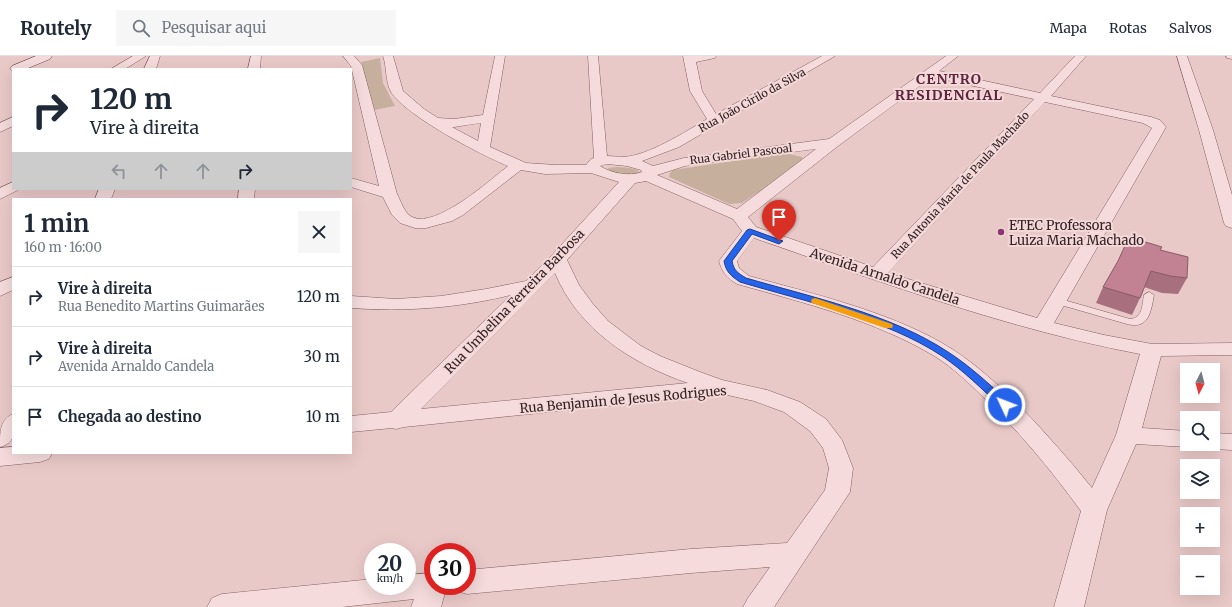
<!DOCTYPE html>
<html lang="pt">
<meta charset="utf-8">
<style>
body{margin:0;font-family:Merriweather,serif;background:#f6f6f7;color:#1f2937;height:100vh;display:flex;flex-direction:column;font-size:15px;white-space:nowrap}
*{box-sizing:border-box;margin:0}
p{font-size:13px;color:#747a83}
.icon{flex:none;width:22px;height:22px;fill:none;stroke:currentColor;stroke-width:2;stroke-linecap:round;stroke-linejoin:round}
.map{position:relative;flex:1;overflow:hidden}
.drawer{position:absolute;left:12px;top:142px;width:340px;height:256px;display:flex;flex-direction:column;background:#fff;border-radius:0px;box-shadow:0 4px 16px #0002}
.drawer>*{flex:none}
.top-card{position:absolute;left:12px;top:12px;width:340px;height:122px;border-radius:0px;box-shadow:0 4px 16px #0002;background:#fff;color:#1f2937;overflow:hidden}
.needle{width:26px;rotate:186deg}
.tools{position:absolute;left:1180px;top:307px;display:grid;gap:8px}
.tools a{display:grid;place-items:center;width:40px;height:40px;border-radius:0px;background:#fff;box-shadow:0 4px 16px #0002;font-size:20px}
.speed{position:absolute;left:364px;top:487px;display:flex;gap:8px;font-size:20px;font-weight:700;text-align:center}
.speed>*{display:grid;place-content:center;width:52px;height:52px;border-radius:50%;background:#fff;box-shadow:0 4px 16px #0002;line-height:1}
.speed small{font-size:10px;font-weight:400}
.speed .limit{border:6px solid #d22;background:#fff;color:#111}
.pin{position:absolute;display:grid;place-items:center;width:34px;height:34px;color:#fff;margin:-41px -17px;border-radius:50% 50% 50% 0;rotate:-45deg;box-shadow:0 0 4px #0007}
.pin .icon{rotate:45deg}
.me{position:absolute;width:44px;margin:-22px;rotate:313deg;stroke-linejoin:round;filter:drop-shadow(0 0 3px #0008)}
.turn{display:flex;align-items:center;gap:14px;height:84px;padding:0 12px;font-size:18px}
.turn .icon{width:52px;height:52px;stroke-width:2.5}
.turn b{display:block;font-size:28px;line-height:34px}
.lanes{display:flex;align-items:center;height:38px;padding:0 12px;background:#0003;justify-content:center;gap:20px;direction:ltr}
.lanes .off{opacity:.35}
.round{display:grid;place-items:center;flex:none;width:42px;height:42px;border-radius:0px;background:#f6f6f7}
.summary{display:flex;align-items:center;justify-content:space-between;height:68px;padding:0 12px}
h1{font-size:24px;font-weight:700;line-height:30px}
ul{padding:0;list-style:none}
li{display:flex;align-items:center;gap:12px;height:60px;padding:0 12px;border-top:1px solid #e0e1e3}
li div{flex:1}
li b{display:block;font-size:15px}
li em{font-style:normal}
header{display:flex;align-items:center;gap:24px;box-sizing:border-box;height:56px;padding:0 20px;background:#fff;border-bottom:1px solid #e0e1e3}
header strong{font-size:19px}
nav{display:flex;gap:22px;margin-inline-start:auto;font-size:14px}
.search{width:280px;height:36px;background:#f6f6f7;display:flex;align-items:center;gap:10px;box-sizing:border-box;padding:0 14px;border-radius:0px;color:#747a83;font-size:15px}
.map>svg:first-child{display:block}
</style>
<header>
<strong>Routely</strong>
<div class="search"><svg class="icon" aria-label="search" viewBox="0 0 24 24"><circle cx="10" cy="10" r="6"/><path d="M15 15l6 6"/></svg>Pesquisar aqui</div>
<nav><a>Mapa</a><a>Rotas</a><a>Salvos</a></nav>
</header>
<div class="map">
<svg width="1232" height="551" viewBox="0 0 1232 551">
<rect width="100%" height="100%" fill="#e9c9c8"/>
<path fill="#c6af9d" d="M380 2 383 27 395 50 374 54 361 6Z
M785 97 802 101 803 104 800 108 742 147 729 148 669 121 670 117 673 114Z
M617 111 630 112 637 114 640 117 639 119H622L609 115 608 112Z"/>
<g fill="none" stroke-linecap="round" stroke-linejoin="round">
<defs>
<path id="lane" d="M1149 236 1154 239C1151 255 1149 274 1127 268L1054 247 1052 245 1057 242 1130 263C1143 262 1142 249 1144 239Z"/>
<path id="street" d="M133 0H146L125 13H111Z
M150 0H160L156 13H144Z
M251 0H261L260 13H248Z
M343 0H354L362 9 397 138C401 145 404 157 412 161 436 173 490 124 508 110 481 99 406 60 391 36 385 25 387 11 383 0H393L403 35 424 53 438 62 454 63 483 59 495 0H505L490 91 526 107 556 109H586L591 103 594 102 588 0H598L607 100C613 100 618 101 623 101 648 100 685 76 707 63L690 35 683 0H716L715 2 696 6 702 35 716 58 822 0H835L679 91 642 105 653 110 684 102 829 83 946 0H958L939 15 1040 37 1075 0H1086L1051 40 1151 61 1160 64 1166 71 1054 267 1104 279 1152 288 1232 287V299L1161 300 1142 372 1187 375V388H1196L1187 391 1136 388 1107 454 1084 551H1054L1081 455C1051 414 1019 375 982 340 968 326 953 312 936 301 875 264 804 247 737 228 727 222 722 216 719 205L742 175 733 163 646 125 635 127 567 204 579 229 593 248 608 265 641 290 660 300 700 316 722 324 767 334 800 346 826 363 842 384 853 412 850 436 774 551H743L748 542 770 511 691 517 467 538 457 535 455 530H467V514L691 493 787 487 825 434 829 412 823 392 810 375 784 356 754 345 723 338 404 371 396 373 392 372 351 376V360L391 356 511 239C458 252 405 256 351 252V240L396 243 441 240 486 233 526 225 552 199 619 126 591 117 545 118 521 114 463 159 452 165 426 172H415L400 167 392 159 383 141 351 131V122L379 130 351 10ZM932 21 1034 43 873 211 756 171 748 161 838 90ZM1045 46 1143 67 1152 72 1037 262 888 217ZM481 67 478 85 452 71H454ZM816 93 737 153 657 119 685 110ZM607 108 627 110 641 114 642 116C629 121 611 117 600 110ZM754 182C881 226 1008 273 1140 298L1116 379 1092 432C1073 408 1054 387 1034 365 1009 339 983 313 952 293 895 257 814 238 749 220L739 212 737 205ZM555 217C578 273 632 308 688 327L421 353Z
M1177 0H1187L1213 74 1232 139V172L1226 170 1224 167 1199 74Z
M1226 0H1232V3L1227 2Z
M13 61V70L0 76V67Z
M13 126V133H19L18 134 0 143V132Z
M99 133H115L111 143H95Z
M239 133H255L254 143H238Z
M13 221V234L0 240V226Z
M13 358C13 374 18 386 0 391 0 376 0 363 13 358Z
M1213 377 1232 378V394L1213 393 1205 391 1203 388H1213Z
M13 391V397H52L49 403 40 406 0 410V392Z
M433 517V530H447L441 551H411L414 543 342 551H207L212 542 222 538 373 523V530H407V519Z"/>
<path id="secondary" d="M36 0H52L50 3 26 13H13V16L10 13 12 10Z"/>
</defs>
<use href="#lane" stroke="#835f64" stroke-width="1"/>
<use href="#street" stroke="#835f64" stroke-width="1"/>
<use href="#secondary" stroke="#654248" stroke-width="1"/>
<use href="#lane" fill="#f5dbdb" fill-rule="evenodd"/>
<use href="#street" fill="#f5dbdb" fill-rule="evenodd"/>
<use href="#secondary" fill="#f5dbdb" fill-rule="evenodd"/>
</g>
<path fill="#a8707e" d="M1162 191 1160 194 1187 222 1178 238 1162 237 1144 231 1140 242 1132 259 1096 247 1103 231Z"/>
<path fill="#c38293" stroke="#885b67" d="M1129 181 1162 191 1160 194 1188 201 1187 222 1170 220 1151 215 1140 242 1103 231 1118 205Z"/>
<path fill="#2563eb" stroke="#184099" d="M750 173 783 185 779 188 752 178 732 205C734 215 738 217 746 222 811 241 891 258 948 296 970 310 989 328 1009 346L1010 349 1009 351H1001C982 333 964 315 942 300 886 263 804 245 740 226 731 220 726 216 724 205L747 174Z"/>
<path fill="#f59e0b" d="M815 242 892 268 893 270 892 272H885L812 247 811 245 812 243Z"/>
<circle fill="#8b3670" stroke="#f2d8d7" stroke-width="1.5" cx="1001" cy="176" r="4"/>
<g text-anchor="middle" stroke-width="4" stroke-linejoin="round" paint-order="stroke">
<g font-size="11" fill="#362125" stroke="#f2d8d7">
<text transform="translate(752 44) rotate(-29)" y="4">Rua João Cirilo da Silva</text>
<text transform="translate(741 98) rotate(-7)" y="4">Rua Gabriel Pascoal</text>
<text transform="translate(960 129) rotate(-47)" y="4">Rua Antonia Maria de Paula Machado</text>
</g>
<g font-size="13" fill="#362125" stroke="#f2d8d7" text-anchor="start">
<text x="1009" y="174">ETEC Professora<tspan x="1009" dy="15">Luiza Maria Machado</tspan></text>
</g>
<g font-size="13" fill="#362125" stroke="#f2d8d7">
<text transform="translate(885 220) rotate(18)" y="5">Avenida Arnaldo Candela</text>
<text transform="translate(514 245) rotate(-46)" y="5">Rua Umbelina Ferreira Barbosa</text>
<text transform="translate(623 343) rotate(-5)" y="5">Rua Benjamin de Jesus Rodrigues</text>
</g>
<g font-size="14" font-weight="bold" letter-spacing="1" fill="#5d253f" stroke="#f2d8d7">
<text x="949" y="28">CENTRO<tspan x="949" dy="16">RESIDENCIAL</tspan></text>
</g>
</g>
</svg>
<div class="tools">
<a><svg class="needle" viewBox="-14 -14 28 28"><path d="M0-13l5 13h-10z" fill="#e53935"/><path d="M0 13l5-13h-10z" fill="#747a83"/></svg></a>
<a><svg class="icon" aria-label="search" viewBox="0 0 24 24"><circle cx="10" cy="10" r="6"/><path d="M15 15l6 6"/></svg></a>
<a><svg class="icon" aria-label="layers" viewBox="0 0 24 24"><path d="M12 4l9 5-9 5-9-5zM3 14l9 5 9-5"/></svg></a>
<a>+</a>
<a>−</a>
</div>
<div class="speed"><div>20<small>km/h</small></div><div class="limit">30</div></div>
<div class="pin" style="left:779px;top:185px;background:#d93025"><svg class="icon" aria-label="arrive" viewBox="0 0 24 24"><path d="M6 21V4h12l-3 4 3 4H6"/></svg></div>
<svg class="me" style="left:1005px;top:349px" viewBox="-20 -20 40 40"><circle r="17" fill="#2563eb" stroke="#fff" stroke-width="3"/><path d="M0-11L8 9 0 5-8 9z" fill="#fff"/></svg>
<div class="top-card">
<div class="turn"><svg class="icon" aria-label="right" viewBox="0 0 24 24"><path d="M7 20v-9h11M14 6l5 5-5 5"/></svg><div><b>120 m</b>Vire à direita</div></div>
<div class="lanes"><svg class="icon off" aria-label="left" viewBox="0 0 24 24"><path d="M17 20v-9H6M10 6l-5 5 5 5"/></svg><svg class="icon off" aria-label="ahead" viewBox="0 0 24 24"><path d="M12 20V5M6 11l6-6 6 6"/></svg><svg class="icon off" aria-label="ahead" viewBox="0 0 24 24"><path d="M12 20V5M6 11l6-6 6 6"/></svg><svg class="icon" aria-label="right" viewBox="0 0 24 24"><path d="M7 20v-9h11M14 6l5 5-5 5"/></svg></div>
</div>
<section class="drawer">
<div class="summary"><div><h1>1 min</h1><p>160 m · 16:00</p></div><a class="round"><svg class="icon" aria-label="close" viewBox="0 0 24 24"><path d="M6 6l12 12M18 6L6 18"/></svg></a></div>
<ul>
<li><svg class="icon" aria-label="right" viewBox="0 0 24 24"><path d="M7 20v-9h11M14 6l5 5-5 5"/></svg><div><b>Vire à direita</b><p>Rua Benedito Martins Guimarães</p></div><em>120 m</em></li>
<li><svg class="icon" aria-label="right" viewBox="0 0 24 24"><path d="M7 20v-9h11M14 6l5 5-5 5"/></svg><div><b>Vire à direita</b><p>Avenida Arnaldo Candela</p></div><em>30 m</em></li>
<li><svg class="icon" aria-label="arrive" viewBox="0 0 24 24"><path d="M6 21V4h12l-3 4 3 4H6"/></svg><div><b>Chegada ao destino</b></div><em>10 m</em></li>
</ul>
</section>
</div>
